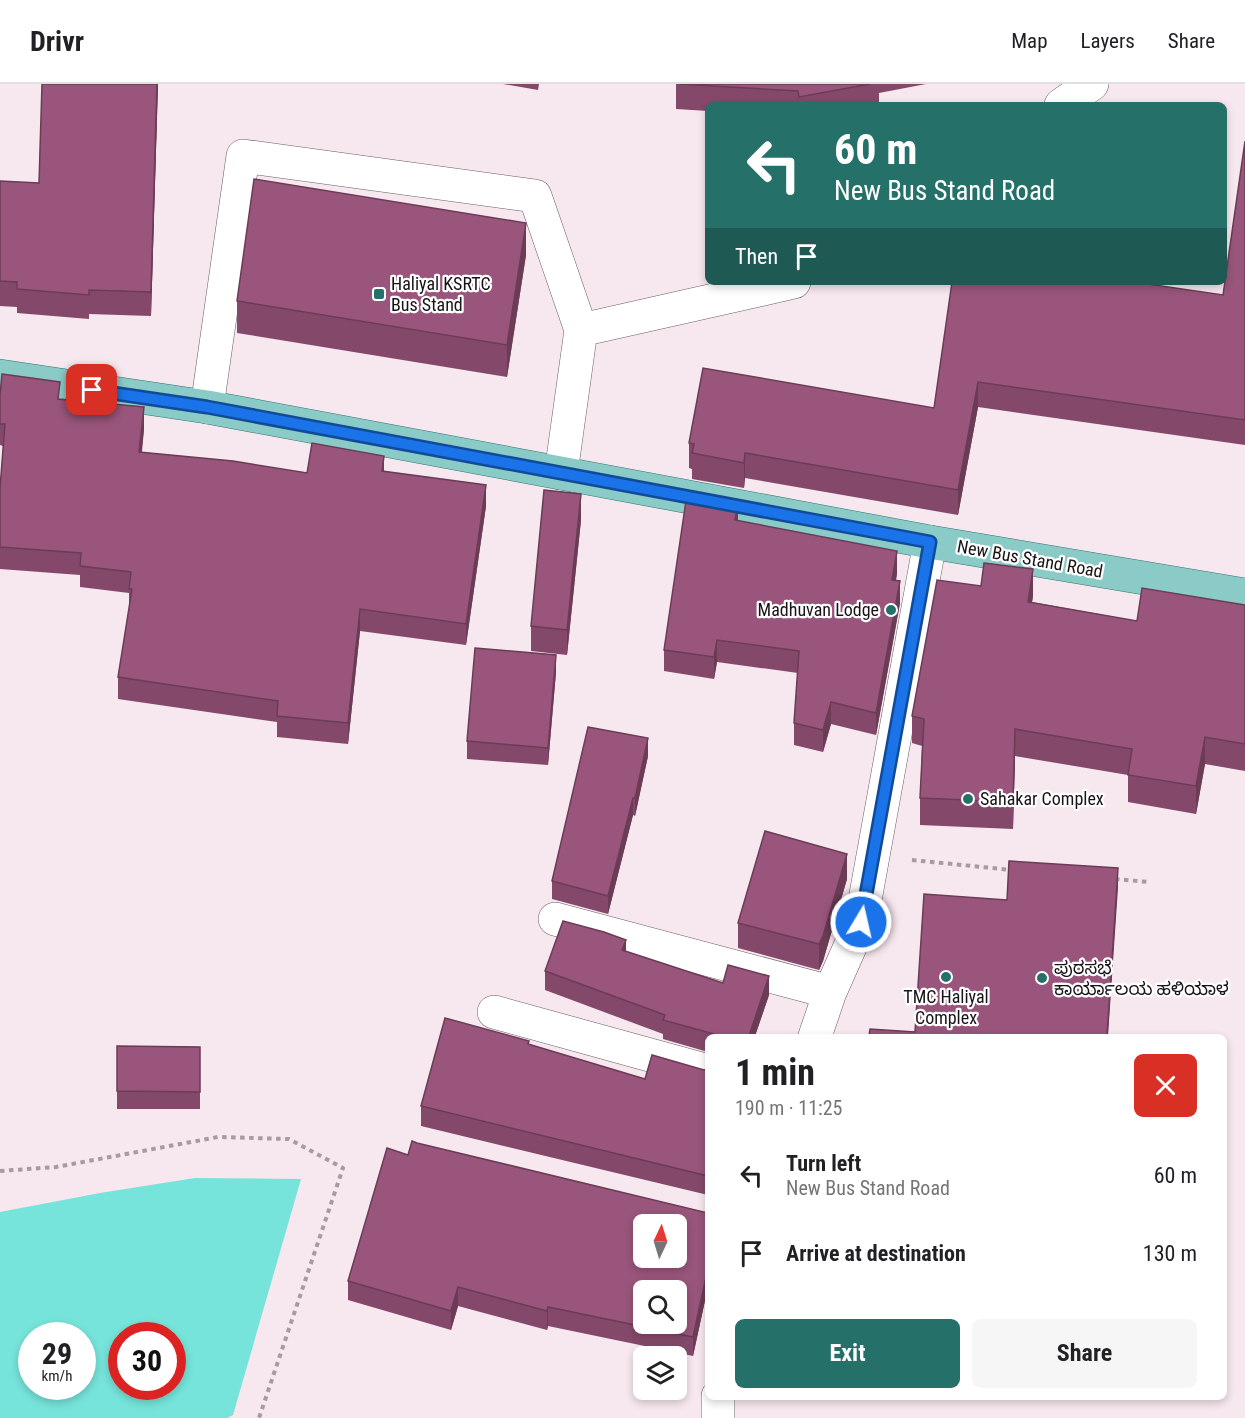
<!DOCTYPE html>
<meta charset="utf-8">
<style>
body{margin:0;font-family:"Roboto Condensed","Noto Sans Kannada",sans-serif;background:#f6f6f6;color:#202124;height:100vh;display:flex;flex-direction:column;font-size:22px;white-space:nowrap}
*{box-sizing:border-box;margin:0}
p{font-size:20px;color:#757577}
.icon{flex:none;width:33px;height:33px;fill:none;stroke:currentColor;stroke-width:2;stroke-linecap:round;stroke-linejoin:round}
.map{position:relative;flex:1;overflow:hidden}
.sheet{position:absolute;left:705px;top:950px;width:522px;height:366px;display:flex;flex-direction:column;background:#fff;border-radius:9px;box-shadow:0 3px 9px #0003}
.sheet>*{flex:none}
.hud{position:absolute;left:705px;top:18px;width:522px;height:183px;border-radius:9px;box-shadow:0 3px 9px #0003;background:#26706a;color:#fff;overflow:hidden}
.needle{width:39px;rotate:4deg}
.fabs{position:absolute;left:633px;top:1130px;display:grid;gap:12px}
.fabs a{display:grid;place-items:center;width:54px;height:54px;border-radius:9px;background:#fff;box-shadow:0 3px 9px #0003;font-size:30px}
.speed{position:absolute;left:18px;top:1238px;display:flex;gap:12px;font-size:30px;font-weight:700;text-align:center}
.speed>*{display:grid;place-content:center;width:78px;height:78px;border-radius:50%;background:#fff;box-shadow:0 3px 9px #0003;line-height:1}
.speed small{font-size:15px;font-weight:400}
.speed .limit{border:9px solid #d22;background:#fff;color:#111}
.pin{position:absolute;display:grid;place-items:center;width:51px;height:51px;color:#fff;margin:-26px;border-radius:12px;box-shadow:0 3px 9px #0006}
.me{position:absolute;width:66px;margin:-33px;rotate:9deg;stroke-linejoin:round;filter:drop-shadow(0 0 4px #0008)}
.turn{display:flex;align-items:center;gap:21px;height:126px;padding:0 30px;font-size:27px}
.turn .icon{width:78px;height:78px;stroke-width:2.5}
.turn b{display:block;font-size:42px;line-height:51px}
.then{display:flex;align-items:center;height:57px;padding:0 30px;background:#0003;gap:12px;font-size:22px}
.round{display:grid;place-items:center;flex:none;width:63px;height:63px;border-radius:9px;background:#f6f6f6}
.overview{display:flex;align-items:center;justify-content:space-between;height:102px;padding:0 30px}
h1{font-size:36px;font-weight:700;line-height:45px}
.action{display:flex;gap:12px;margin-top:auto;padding:12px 30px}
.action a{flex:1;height:69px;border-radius:9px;background:#26706a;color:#fff;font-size:24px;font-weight:700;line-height:69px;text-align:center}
.action a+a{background:#f6f6f6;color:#202124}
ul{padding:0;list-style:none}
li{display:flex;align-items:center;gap:18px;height:78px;padding:0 30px}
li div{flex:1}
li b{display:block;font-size:22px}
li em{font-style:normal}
header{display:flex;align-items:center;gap:36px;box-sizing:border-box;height:84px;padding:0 30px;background:#fff;border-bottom:2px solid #e0e0e0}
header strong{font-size:28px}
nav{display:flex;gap:33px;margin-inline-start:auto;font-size:21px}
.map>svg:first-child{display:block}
</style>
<header>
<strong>Drivr</strong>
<nav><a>Map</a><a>Layers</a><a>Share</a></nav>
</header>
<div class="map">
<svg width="1245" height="1334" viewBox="0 0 1245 1334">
<rect width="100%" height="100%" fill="#f7e7ef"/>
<path fill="#76e4da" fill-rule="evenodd" d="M195 1094 301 1095 233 1331 227 1334H0V1128L100 1109ZM32 1251H82V1302H32ZM122 1251H172V1302H122Z"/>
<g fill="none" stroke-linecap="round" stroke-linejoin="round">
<defs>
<path id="minor" d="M1061 21 1092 0
M207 323 243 72 535 112 581 246
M561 389 581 246 794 198
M555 835 830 908
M494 928 708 987
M815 952 830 908 861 838 930 458
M718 1312V1334"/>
<path id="major" d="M0 292 207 323 930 458 1245 511"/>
</defs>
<use href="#minor" stroke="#6a5d64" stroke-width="34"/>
<use href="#major" stroke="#2f7470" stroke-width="34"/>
<path stroke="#a79ba1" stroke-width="4" stroke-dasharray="4.5 4.5" stroke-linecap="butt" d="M912 776 1012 786
M1115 795 1148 798
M0 1087 56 1083 218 1053 289 1055 343 1084 259 1334"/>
<use href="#minor" stroke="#fff" stroke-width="33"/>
<use href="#major" stroke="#8acbc7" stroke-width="33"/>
</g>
<path fill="#84496a" d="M158 0 151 232 89 230V235L17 229V223L0 222V97L39 99Z
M503 0H539L538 6Z
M676 0H926L879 9V21H708V27L676 25Z
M1245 57V361L978 323 958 431 745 394 744 404 692 395V385L689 384V359L934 324 952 198 1223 211Z
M526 171 507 293 237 249V217Z
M0 311 60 315 144 345 142 368 307 389 384 387 486 422 466 561 360 547 348 660 277 653V638L118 615V593L129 525V509L80 503V491L0 485V404L3 362 0 361Z
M581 436 567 571 531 567V542Z
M738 436 897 489 896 497 900 519 876 651 831 640 823 668 794 661V639L798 589 717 578 714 595 664 587V566Z
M1033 512 1032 518 1137 537 1245 521V687L1205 680 1196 730 1128 718V691L1015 672 1013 745 920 741V714L922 662 912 659V632Z
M556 588 548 681 467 675V657Z
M648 672 635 732 633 731 608 830 552 815V797Z
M847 795 823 877 819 886 738 864V839Z
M626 867 723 899 769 911 755 952H708V968L663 955V950L545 906V887Z
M529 960 645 995 708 985V1111L421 1042V1022Z
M117 962 200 963V1025H117Z
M417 1059 708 1129V1212H706L693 1272 548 1242 547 1246 458 1222 451 1246 348 1216V1197L408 1071Z"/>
<path fill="#6b3c56" d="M157 0H158L151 232V208Z
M526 139V171L507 293V261Z
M978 298V323L958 431V406Z
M144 323V345L139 389V368Z
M745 369V394L744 404V379Z
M384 372V393L382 387Z
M486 401V422L466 561V540Z
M581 410V436L567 571V546Z
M738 420V441L735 436Z
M897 467V489L892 518V496Z
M1033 485V512L1028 545V518Z
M900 497V519L876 651V629Z
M360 525V547L348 660V639Z
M717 556V578L714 595V573Z
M556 571V588L548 681V664Z
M831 618V640L823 668V646Z
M1015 645V672L1013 745V718Z
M1205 653V680L1196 730V702Z
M648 654V672L635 732V714Z
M633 714V731L608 830V812Z
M847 770V795L823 877 819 886V860Z
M1118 784V804L1108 952H1107Z
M626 856V876L622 866Z
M769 892V911L755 952H749Z
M706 1193V1212L693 1272V1253Z
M458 1203V1222L451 1246V1227Z
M548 1223V1242L547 1246V1227Z"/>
<path fill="#99557b" stroke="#6b3c56" stroke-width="1.5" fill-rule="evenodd" d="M42 0H157L151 208 89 206V211L17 205V198L0 197V97L39 99Z
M679 0H870L799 13 798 7Z
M1245 57V336L978 298 958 406 745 369 744 379 692 369 694 360 689 359 703 284 934 324 952 198H1134L1223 211Z
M254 95 526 139 507 261 237 217Z
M2 290 60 298 58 315 144 323 139 368 233 377 307 389 312 359 384 372 382 387 486 401 466 540 360 525 348 639 277 632 278 617 118 593 132 505H129L131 488 80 482 81 469 0 463V404L5 340H0V311Z
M544 406 581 410 567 546 531 542Z
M687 410 738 420 735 436 897 467 892 496 900 497 876 629 831 618 823 646 794 639 799 567 717 556 714 573 664 566Z
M984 479 1033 485 1028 518 1137 537 1142 504 1245 521V660L1205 653 1196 702 1128 691 1132 665 1015 645 1013 718 920 714 924 635 912 632 937 496 981 502Z
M475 564 556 571 548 664 467 657Z
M588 643 648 654 635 714H633L608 812 552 797Z
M765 747 847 770 823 852 819 860 738 839Z
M1009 777 1118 784 1107 952H869L870 945 915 948 924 810 1007 816Z
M563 837 604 848 626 856 622 866 723 899 728 881 769 892 749 952H718L714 950 663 936 665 931 545 887Z
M445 934 529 957 528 960 645 995 652 971 704 986 708 985V1092L421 1022Z
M117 962 200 963V1008L117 1007Z
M412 1057 417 1059 708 1129V1193H706L693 1253 548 1223 547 1227 458 1203 451 1227 348 1197 387 1064 408 1071ZM644 1140H676V1173H644ZM644 1206H676V1239H644Z"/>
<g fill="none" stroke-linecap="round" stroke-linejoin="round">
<defs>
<path id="route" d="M92 306 207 323 930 458 861 838"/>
</defs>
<use href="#route" stroke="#114b97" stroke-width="15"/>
<use href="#route" stroke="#1a73e8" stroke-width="10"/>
</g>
<g fill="#26706a" stroke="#fff" stroke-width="2">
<rect x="373" y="204" width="12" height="12" rx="3"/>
<circle cx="891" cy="526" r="6"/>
<circle cx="968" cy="715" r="6"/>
<circle cx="946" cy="893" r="6"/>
<circle cx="1042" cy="894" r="6"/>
</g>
<g text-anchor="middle" stroke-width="4.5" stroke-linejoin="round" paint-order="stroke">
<g font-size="18" fill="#181316" stroke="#fff" text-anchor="start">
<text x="391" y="206">Haliyal KSRTC<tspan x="391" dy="21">Bus Stand</tspan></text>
<text x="879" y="532" text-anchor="end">Madhuvan Lodge</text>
<text x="980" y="721">Sahakar Complex</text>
<text x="1054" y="890">ಪುರಸಭೆ<tspan x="1054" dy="21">ಕಾರ್ಯಾಲಯ ಹಳಿಯಾಳ</tspan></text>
<text x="946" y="919" text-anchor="middle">TMC Haliyal<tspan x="946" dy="21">Complex</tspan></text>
</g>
<g font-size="18" fill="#181316" stroke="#fff">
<text transform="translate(1030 475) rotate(10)" y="6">New Bus Stand Road</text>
</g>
</g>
</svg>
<div class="fabs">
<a><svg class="needle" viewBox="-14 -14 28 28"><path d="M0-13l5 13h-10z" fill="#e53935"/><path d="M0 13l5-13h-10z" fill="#757577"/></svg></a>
<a><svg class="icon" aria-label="search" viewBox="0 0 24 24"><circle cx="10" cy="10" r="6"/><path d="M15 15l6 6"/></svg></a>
<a><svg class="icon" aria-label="layers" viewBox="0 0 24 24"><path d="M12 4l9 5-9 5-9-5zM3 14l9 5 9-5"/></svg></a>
</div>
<div class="speed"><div>29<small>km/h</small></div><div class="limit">30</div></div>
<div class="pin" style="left:92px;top:306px;background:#d93025"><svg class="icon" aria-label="arrive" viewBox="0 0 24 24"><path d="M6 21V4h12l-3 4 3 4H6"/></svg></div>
<svg class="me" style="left:861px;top:838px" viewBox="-20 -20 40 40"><circle r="17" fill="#1a73e8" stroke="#fff" stroke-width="3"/><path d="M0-11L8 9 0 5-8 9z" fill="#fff"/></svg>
<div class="hud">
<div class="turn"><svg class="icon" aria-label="left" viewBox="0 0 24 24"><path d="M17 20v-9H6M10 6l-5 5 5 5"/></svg><div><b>60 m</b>New Bus Stand Road</div></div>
<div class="then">Then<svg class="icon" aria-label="arrive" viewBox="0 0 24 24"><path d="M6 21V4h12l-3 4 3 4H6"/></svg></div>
</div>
<section class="sheet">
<div class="overview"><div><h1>1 min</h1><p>190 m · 11:25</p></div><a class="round" style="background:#d93025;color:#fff"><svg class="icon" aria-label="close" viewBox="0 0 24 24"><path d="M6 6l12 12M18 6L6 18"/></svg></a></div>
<ul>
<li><svg class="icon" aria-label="left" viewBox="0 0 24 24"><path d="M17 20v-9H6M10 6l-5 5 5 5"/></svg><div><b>Turn left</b><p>New Bus Stand Road</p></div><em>60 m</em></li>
<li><svg class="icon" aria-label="arrive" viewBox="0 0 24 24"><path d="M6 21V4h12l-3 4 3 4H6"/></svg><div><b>Arrive at destination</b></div><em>130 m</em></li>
</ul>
<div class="action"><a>Exit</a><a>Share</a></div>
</section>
</div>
